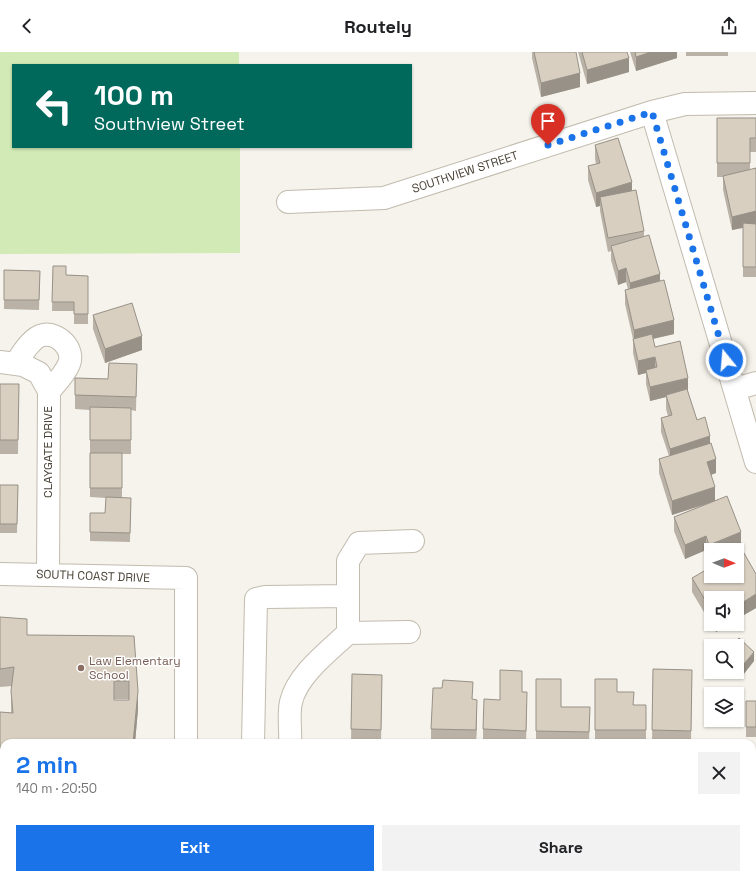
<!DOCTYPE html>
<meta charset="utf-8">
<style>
body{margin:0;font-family:"Space Grotesk",sans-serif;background:#f2f2f2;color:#202124;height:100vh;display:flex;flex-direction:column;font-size:15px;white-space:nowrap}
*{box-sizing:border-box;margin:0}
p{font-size:13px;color:#757577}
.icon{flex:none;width:22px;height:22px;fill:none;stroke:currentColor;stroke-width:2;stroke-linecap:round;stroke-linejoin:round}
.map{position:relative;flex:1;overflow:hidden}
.details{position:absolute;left:0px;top:687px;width:756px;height:140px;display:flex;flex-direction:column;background:#fff;border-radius:12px 12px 0 0;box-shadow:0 1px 3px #0004}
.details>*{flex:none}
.guide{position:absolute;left:12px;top:12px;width:400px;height:84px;border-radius:0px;box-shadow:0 1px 3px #0004;background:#00695c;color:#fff;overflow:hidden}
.needle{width:26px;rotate:91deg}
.controls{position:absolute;left:704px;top:491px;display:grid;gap:8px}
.controls a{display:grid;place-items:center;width:40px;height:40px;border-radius:0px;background:#fff;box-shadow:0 1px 3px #0004;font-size:20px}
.pin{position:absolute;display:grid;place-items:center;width:34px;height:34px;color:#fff;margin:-41px -17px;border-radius:50% 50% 50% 0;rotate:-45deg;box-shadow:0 0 4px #0007}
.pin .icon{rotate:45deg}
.me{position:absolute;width:44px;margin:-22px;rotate:343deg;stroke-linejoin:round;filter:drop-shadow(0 0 3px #0008)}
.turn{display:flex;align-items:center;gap:14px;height:84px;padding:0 16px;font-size:18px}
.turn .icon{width:52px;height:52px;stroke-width:2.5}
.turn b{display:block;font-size:28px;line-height:34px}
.round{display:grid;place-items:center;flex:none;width:42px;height:42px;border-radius:0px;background:#f2f2f2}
.headline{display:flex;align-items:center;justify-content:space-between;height:68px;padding:0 16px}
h1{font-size:24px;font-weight:700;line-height:30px;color:#1a73e8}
.action{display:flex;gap:8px;margin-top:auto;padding:8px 16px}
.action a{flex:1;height:46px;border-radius:0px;background:#1a73e8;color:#fff;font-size:16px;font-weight:700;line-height:46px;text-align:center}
.action a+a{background:#f2f2f2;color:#202124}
header{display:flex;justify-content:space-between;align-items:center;height:52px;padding:0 16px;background:#fff;font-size:18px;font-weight:700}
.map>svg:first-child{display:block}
</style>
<header><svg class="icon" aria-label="back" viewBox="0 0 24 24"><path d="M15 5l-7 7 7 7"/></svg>Routely<svg class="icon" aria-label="share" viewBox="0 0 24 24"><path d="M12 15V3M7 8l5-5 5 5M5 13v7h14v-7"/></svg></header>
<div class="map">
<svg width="756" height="827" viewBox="0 0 756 827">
<rect width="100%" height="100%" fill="#f6f3ec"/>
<path fill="#d2eab5" d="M0 0H239V13H13V95H240V201L0 202Z"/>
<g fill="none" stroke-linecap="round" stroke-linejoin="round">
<defs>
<path id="minor" d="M652 60 756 410
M288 150 384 146 652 60 685 52 756 51
M0 310 23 313 39 321 49 339 48 522
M16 311C22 302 32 285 43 283 58 280 75 297 69 312 65 322 56 331 49 339
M735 337 756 331
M0 522 186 526V691
M348 581 409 580
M253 691 256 547 265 545 348 544
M290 691C291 678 288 663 291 650 297 623 329 599 348 581V509L359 491 413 489
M752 736H756
M184 827 185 823"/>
</defs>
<use href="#minor" stroke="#c2bbae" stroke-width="24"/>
<use href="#minor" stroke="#fff" stroke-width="22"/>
</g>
<path fill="#bab2a6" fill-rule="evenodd" d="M532 0H576L580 35 541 45 532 6Z
M578 0H627L629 20 587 32Z
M630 0H677V6L636 19Z
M686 0H728V4H686Z
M717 66H756V100H750V118L756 116V225H743V176L732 178 723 138V125H717Z
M595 93 632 139 644 179V184L660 229 674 282 653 287 655 295 688 340 697 368 710 391 716 421 711 423 715 448 741 494 711 498V506H709L706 498 685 507 674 479V465L703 453 672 463 659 421V407L669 404 661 380V366L668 364 666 357V345L650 349 646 332V321L638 323 633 301V287L625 252V238L628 237 626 230 618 233 611 208V199L608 200 600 159V154L596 155 588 128V114L596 112 595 107Z
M53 214 66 223 88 224V272H74V259H52Z
M4 218 40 219 39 258 4 257Z
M93 263 142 298 105 311 93 277Z
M137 312 136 359 131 358V402H122V446H131L130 490 90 489V461H105L106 446 90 445V358L75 357V326L108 327Z
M0 332H19L18 402H0Z
M0 433H18L17 481H0Z
M756 522V556L737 567 711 546V572L692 540V526Z
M0 565 27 583 134 584 138 657 135 691H4V759L0 760V660L11 661V639L12 634 0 635ZM114 647H129V648H114Z
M711 572H730L716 580Z
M737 594 754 609 743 623 737 617Z
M653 617 692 618 691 691H652Z
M352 622 382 623 381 691H351Z
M536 627 561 655H590L589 691H536Z
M595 627 617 640 634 653H646V691H595Z
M522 640 527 654 526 691H483V677L500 648Z
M472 647 477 661 476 691H431V677Z
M746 649H756V685H746Z
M339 823H373V827H339Z
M568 823H594V827H568Z
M617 823H635V827H617Z
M675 823H692V825H675Z
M712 823H735V827H712Z"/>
<path fill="#979187" d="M651 0H677V6L636 19V5Z
M629 6V20L587 32V18Z
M580 21V35L541 45V31Z
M632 130V144L600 145V154L596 155V141Z
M756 159V173L732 178V165Z
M626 216V230L618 233V219Z
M660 222V236L630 245V231Z
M674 268V282L634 291V278Z
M142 284V298L105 311V297Z
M655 305V319L646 318V321L638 323V309Z
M688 326V340L666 345V343V345L650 349V335Z
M710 384V398L670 410V397Z
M716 407V421L707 424V410Z
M715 435V449L672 463V449Z
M741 480V494L730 498H711V506H709V493Z
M706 484V498L685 507V493Z
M756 542V556L737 567V554Z
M716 572H730L716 580Z
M754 600V609L743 623V613Z
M138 639V657L135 691H133Z
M477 648V661L476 691V678Z"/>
<path fill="#d8cfc1" stroke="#979187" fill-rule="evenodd" d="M534 0H576L580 21 541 31Z
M582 0H627L629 6 587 18Z
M635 0H651L636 5Z
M717 66H756V86H750V111H717Z
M618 86 632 130 596 141 588 114 600 111 595 93Z
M756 116V159L732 165 723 124Z
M636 138 644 179 608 186 600 145Z
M743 171 756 172V215H743Z
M649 183 660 222 630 231 626 216 618 219 611 194Z
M53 214H66V223L88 224V262H74V250H52Z
M4 218 40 219 39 248H4Z
M664 228 674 268 634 278 625 238Z
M132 251 142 284 105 297 93 263Z
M652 282 655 295 680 289 688 326 650 335 646 318 657 315 655 305 638 309 633 287Z
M109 311 137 312 136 345 75 343V326L108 327Z
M0 332H19L18 388H0Z
M687 337 697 368 705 365 710 384 670 397 661 366 672 363 666 343Z
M90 355 131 356V388H90Z
M711 391 716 407 707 410 715 435 672 449 659 407Z
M90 401H122V436H90Z
M0 433H18L17 472H0Z
M727 444 741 480 709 493 706 484 685 493 674 465Z
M106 445 131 446 130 481 90 480V461H105Z
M741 496 756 522V542L737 554V546H711V558L692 526 711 515V524H737V499Z
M0 565 27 567V583L134 584 138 639 133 691H4V741L0 742V660L13 661 11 639 14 615 0 617ZM114 629H129V648H114Z
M739 586 754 600 743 613 737 608V594H732Z
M653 617 692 618 691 679 652 678Z
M500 618 522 619V640H527L526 679 483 677 484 647 500 648Z
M352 622 382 623 381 678 351 677Z
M536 627H561V655H590L589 680 536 679Z
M595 627H617V640H634L633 653H646V678H595Z
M443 628 473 630 472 647 477 648 476 678 431 677 433 636H442Z
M746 649H756V675H746Z
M712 823H735V824Z"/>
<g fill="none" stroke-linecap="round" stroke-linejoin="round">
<path stroke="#1a73e8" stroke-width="7" stroke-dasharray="0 12.6" d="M548 93 652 60 726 308"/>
</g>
<circle fill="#8d6e63" stroke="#fff" stroke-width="1.5" cx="81" cy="616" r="4"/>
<g text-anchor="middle" stroke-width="3" stroke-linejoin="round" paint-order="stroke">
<g font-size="12" fill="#4b4439" stroke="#fff">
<text transform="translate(465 120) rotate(-18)" y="4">SOUTHVIEW STREET</text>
<text transform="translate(48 400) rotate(-90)" y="4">CLAYGATE DRIVE</text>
<text transform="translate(93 524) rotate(2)" y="4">SOUTH COAST DRIVE</text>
</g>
<g font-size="12" fill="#785e54" stroke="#fff" text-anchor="start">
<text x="89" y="613">Law Elementary<tspan x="89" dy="14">School</tspan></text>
</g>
</g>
</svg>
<div class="controls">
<a><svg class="needle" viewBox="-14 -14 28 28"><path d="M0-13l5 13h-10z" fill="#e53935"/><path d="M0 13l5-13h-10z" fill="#757577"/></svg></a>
<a><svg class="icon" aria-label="sound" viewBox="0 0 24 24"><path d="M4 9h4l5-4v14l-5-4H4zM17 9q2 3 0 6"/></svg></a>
<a><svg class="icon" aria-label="search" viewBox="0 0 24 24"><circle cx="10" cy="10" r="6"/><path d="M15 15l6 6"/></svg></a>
<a><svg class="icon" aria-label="layers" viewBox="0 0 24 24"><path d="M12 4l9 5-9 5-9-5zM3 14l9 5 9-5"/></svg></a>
</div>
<div class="pin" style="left:548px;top:93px;background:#d93025"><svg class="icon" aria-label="arrive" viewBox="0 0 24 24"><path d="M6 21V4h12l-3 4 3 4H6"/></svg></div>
<svg class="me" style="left:726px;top:308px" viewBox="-20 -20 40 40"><circle r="17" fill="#1a73e8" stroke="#fff" stroke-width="3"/><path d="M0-11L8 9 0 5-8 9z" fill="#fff"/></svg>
<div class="guide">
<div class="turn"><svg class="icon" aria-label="left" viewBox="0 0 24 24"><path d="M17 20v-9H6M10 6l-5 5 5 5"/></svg><div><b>100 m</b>Southview Street</div></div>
</div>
<section class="details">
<div class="headline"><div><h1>2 min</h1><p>140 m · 20:50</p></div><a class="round"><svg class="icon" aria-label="close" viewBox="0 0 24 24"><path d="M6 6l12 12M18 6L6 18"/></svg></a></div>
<div class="action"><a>Exit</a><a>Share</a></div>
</section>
</div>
